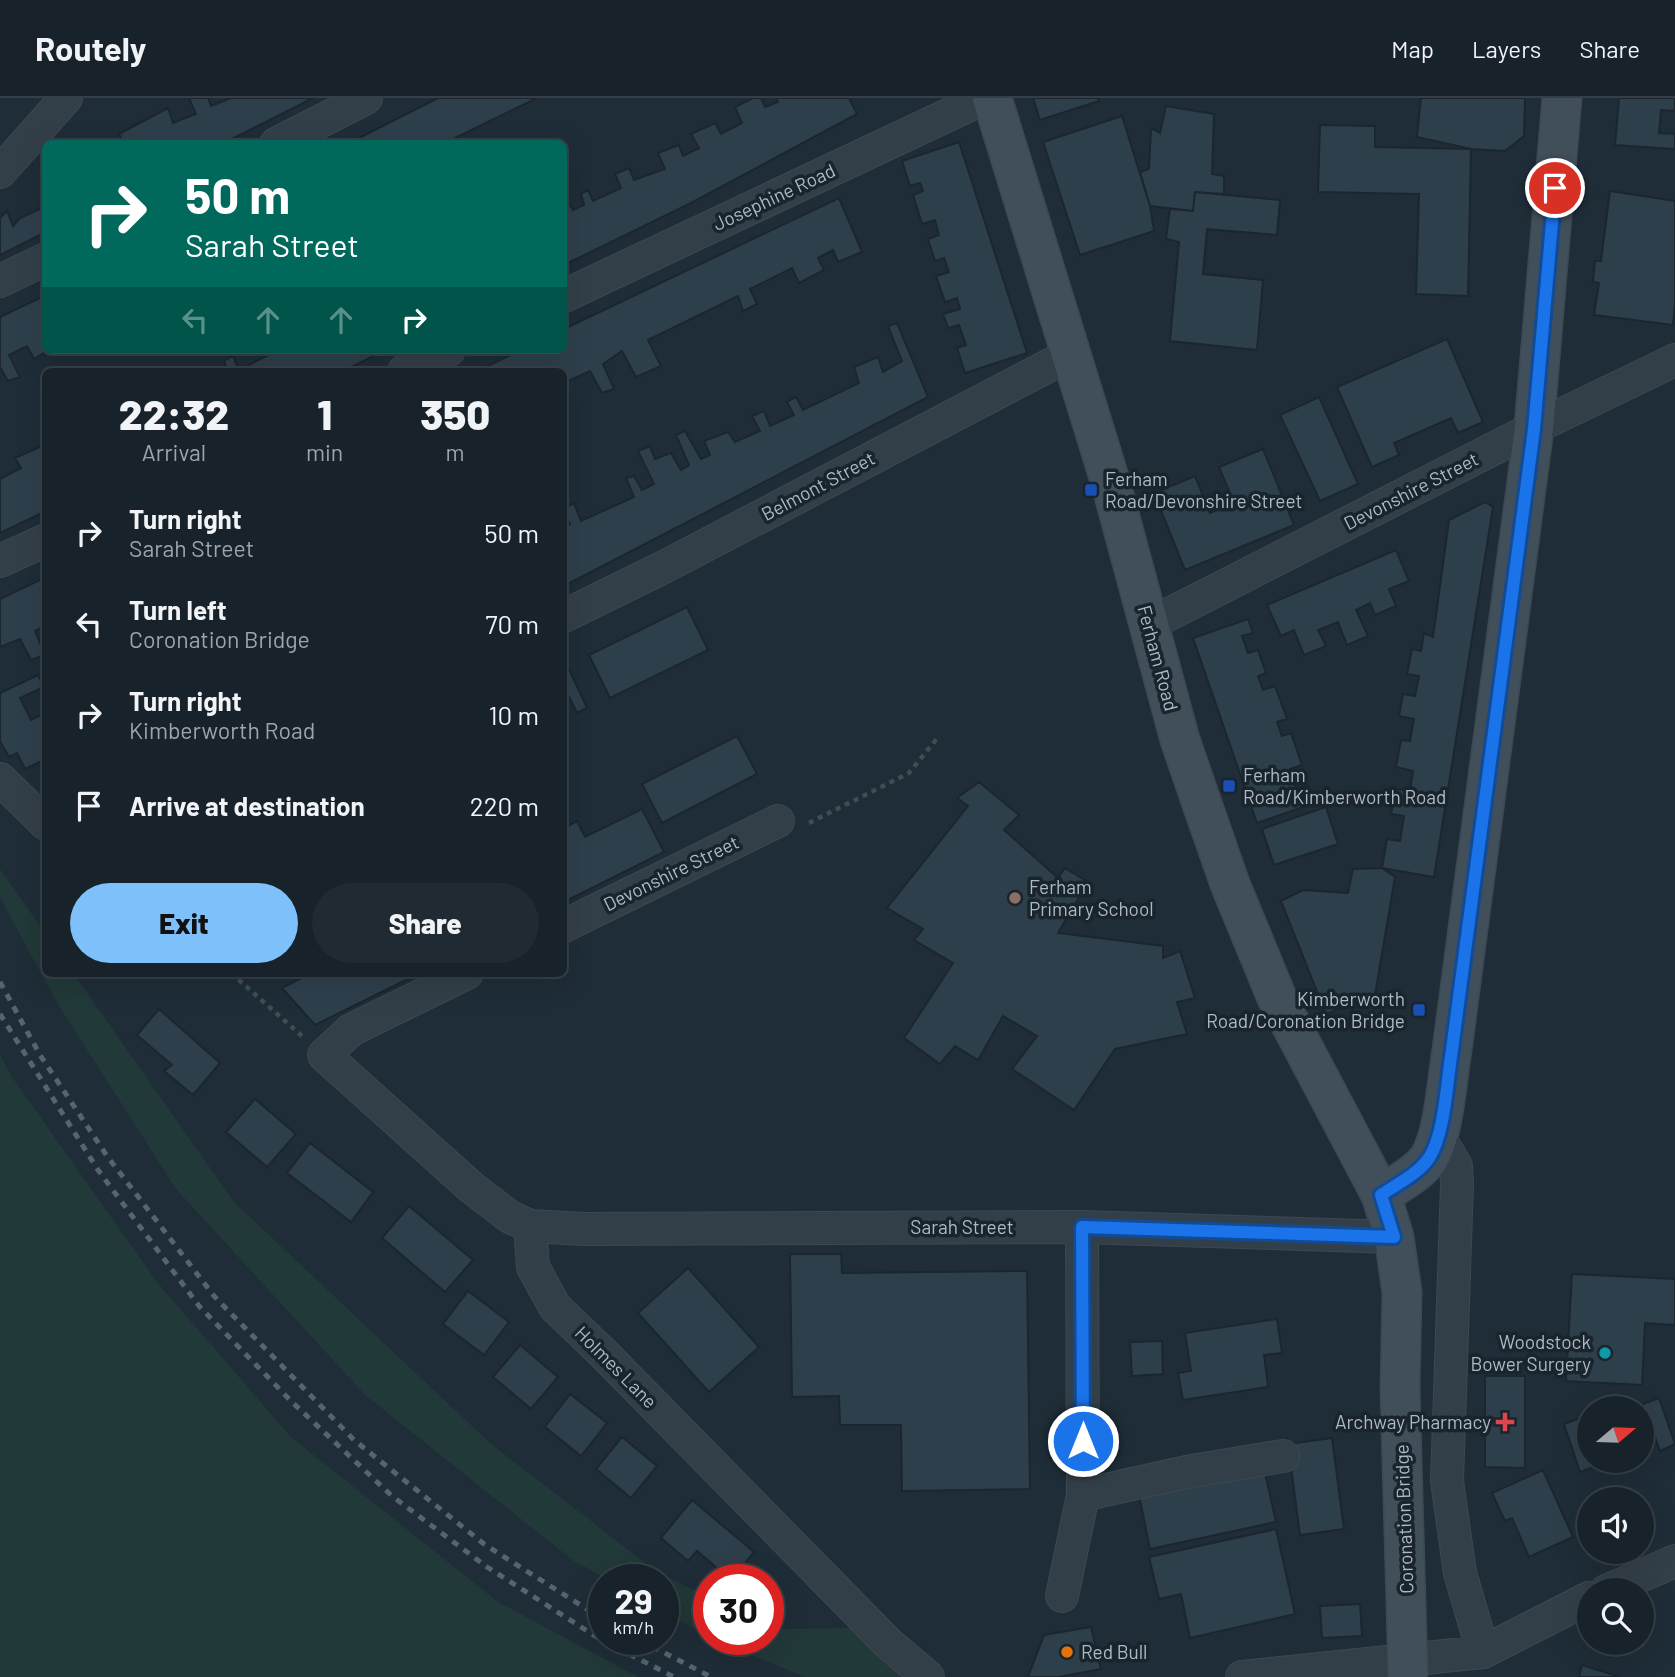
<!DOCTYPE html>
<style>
body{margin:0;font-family:Barlow,sans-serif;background:#202a32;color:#f1f3f6;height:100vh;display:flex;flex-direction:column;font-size:26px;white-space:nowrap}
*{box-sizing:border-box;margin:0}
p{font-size:23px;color:#9ea4a8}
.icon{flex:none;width:38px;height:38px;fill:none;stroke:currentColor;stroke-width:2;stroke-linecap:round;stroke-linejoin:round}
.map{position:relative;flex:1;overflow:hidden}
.side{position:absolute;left:42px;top:270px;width:525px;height:609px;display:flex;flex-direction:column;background:#17222a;border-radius:10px;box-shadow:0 7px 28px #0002,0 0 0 2px #363f47}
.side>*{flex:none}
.banner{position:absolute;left:42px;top:42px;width:525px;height:214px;border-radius:10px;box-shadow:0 7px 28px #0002,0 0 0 2px #363f47;background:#00695c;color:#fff;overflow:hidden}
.needle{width:46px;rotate:71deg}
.tools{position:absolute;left:1577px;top:1298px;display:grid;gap:14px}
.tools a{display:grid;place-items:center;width:77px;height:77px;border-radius:50%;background:#17222a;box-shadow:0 7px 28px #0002,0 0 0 2px #363f47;font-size:35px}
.speed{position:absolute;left:588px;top:1466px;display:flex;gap:14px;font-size:35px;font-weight:700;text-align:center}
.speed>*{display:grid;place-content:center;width:91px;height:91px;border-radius:50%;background:#17222a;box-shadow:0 7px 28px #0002,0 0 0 2px #363f47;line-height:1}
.speed small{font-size:18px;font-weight:400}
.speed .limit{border:10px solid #d22;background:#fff;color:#111}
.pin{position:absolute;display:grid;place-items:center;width:60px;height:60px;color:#fff;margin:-30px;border:4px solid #fff;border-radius:50%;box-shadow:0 2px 7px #0007}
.me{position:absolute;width:77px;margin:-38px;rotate:0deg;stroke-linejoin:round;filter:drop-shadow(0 0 5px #0008)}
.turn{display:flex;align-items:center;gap:24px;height:147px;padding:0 28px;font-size:32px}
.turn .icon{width:91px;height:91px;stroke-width:2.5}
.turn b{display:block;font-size:49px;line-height:60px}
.lanes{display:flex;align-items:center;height:66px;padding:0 28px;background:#0003;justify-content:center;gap:35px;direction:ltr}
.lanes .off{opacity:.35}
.eta{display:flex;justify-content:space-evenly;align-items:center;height:119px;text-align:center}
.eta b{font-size:42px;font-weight:800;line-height:49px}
.primary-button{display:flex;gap:14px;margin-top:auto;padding:14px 28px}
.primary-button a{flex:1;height:80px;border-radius:42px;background:#7dc0fa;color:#111;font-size:28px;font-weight:800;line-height:80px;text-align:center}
.primary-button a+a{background:#202a32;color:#f1f3f6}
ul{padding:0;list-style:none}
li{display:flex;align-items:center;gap:21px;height:91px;padding:0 28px}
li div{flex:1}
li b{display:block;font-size:26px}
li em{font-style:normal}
header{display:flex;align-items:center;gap:42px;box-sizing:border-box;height:98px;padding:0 35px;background:#17222a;border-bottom:2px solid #363f47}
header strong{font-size:33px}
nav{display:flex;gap:38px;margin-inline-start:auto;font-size:24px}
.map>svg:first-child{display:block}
</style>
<header>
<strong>Routely</strong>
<nav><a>Map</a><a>Layers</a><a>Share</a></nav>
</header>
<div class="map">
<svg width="1675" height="1579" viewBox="0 0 1675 1579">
<rect width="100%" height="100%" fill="#1f2d38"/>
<path fill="#213938" d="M0 771 45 835 46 875H73L234 1104 490 1345 658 1475 709 1499V1539L663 1513V1482H608L574 1463 366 1298 176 1091 59 908 0 800Z
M0 957 12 979 157 1184 290 1338 498 1504 638 1579H0Z
M768 1526 779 1531 853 1530 901 1579H805L715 1542H768Z"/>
<path fill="#2e3f4c" stroke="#1b262f" stroke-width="2" d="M189 0H208L211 8 231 0H313L222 46H124L119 36 168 10 173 25 196 16Z
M438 0H537L443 46H347Z
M753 0H761L765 9 778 4 776 0H849L857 16 689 106 564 167V102L566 101 573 112 584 107 581 96 588 92 593 103 621 90 615 76 629 70 634 82 665 71 658 55 679 47 683 58 699 50 691 36 715 25 721 36 742 25 735 9Z
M1033 0H1098L1099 3 1040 22Z
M1421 0H1525L1524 38 1505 53 1471 51 1417 39Z
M1619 0H1675V13L1661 12 1659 35 1675 36V51L1615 47Z
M1166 8 1214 16 1212 76 1224 78V96L1195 94 1193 113 1150 108 1140 74 1149 71 1151 30 1160 35Z
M1122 18 1150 108 1154 133 1080 157 1043 44Z
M1320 27 1375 28V49L1471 51 1468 198 1416 196 1419 96 1318 94Z
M959 44 1027 255 965 275 957 250 966 247 959 227 948 230 943 216 960 211 957 200 945 204 936 178 949 174 944 160 935 163 928 141 939 137 935 122 922 126 913 97 923 93 920 85 910 88 902 63Z
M1610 93 1675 103V206L1673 227 1594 217 1599 185 1593 184 1595 163H1601Z
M1195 94 1280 102 1277 137 1207 131 1203 176 1263 182 1257 252 1170 243 1179 144 1166 141 1170 111 1193 113Z
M839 100 862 154 838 164 833 152 818 160 824 172 799 185 792 170 750 191 757 206 743 213 738 198 648 242 661 268 636 279 622 253 603 266 614 291 602 295 590 273 564 285V273H477L521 252H564V231Z
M46 108V134L0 157V120L7 113 13 128 20 120Z
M46 197V252H49L34 261 27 248 9 257 20 279 8 283 0 269V219Z
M897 225 928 299 564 488V429L570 426 564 415V410L574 405 581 423 634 399 626 380 634 378 642 392 654 386 638 353 650 348 655 361 671 355 681 372 689 367 676 337 685 333 701 361 710 357 704 343 728 334 735 344 760 333 752 318 764 313 770 328 794 317 787 304 796 299 803 312 859 285 854 269 878 259 883 274 902 263 888 228Z
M1447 241 1483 324 1458 335 1451 320 1394 345 1399 357 1372 369 1337 289Z
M278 252H386L343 273H228L224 263 233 258 239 272Z
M1319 299 1358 386 1320 403 1280 317Z
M42 348 46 355V413L0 435V381L21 370 15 360Z
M1263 351 1294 427 1185 472 1154 395 1195 378 1210 415 1234 405 1219 369Z
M1485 404 1493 409 1434 779 1382 770 1387 741 1400 743 1404 718 1391 716 1395 691 1410 693 1413 673 1396 669 1401 642 1410 643 1414 621 1399 618 1403 596 1415 598 1419 578 1407 576 1412 551 1421 553 1424 535 1433 539 1449 422Z
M1396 452 1409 483 1389 491 1396 508 1375 517 1370 505 1356 512 1368 538 1347 547 1338 524 1318 532 1326 548 1304 557 1294 532 1281 538 1267 507Z
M46 479V528L35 533 45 557 31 562 20 541 0 549V501Z
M687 509 708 552 610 600 589 557Z
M1248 521 1253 535 1242 538 1248 555 1258 552 1266 575 1258 578 1263 592 1275 588 1287 621 1277 624 1282 638 1291 635 1302 667 1290 671 1296 691 1308 687 1314 705 1257 725 1193 540Z
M564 560 587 610 577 615 569 599 564 602Z
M38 577 44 589 20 600 31 622 41 617 46 628V661L25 671 17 655 9 659 0 643V595Z
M737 638 757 676 662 725 642 686Z
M979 684 1019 717 1004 732 1058 780 1065 770 1088 784 1058 835 1163 848V860L1180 853 1195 900 1177 904 1187 936 1115 951 1074 1012 1012 971 1037 938 1003 918 978 962 955 948 940 966 904 940 953 865 914 842 923 831 887 810 968 708 957 700Z
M1326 709 1338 746 1274 767 1262 731Z
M642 711 664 754 564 804V747L568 745 564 730 577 723 585 739Z
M1382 770 1395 779 1375 897 1326 916 1281 803 1303 792 1348 795 1353 771Z
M311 875H420L315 927 282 890Z
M159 911 220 965 193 997 164 973 172 967 137 937Z
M255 1001 296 1036 267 1069 226 1034Z
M310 1045 373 1094 351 1124 287 1075Z
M409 1108 473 1162 445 1194 382 1140Z
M790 1156H841L842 1175 1027 1173 1030 1391 902 1393 901 1327H840L839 1298 792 1299Z
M688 1170 759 1249 709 1294 638 1215Z
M1572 1176 1675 1181V1227L1645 1225 1642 1287 1566 1283Z
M468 1193 509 1224 484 1257 443 1226Z
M1277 1221 1282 1255 1264 1257 1268 1289 1183 1302 1178 1275 1191 1273 1185 1235Z
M1162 1243 1163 1276 1132 1278 1130 1244Z
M520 1247 558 1279 531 1311 493 1279Z
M1485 1278H1525V1370L1485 1369Z
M570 1296 607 1325 581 1358 545 1329Z
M1659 1300 1675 1346 1660 1353 1643 1306Z
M1589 1317V1363H1611L1580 1374 1564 1326Z
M622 1339 657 1368 631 1400 596 1371Z
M1332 1340 1344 1431 1300 1437 1288 1346Z
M1264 1370 1276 1424 1150 1451 1139 1397Z
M1543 1372 1573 1439 1529 1459 1512 1420 1505 1423 1492 1395Z
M692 1402 754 1454 731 1482 697 1453 688 1463 661 1440Z
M1276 1431 1295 1516 1190 1540 1181 1496 1159 1501 1149 1459Z
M1360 1506 1362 1538 1322 1540 1320 1508Z
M1091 1529 1101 1571 1059 1579H1028L1044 1537Z
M1582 1567 1620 1579H1579Z"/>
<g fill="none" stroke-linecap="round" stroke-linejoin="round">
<defs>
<path id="street" d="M276 46 366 0
M0 74 66 0
M0 183 46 161
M564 198 984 0
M404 273 449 252
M0 463 46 442
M564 518 664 469 1071 256
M1148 527 1534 330 1675 262
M0 681 46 726
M564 828 778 723
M467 875 351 932 324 957 472 1090 510 1119 530 1128 533 1169 555 1209 603 1255 888 1545 928 1579
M1438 1038 1456 1068 1457 1086 1447 1383 1460 1475 1483 1554
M530 1128 585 1131 1082 1129 1394 1139
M1083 1397 1186 1374 1283 1358
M1606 1493 1675 1463
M1062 1498 1083 1397 1082 1129
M1242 1579 1483 1554 1589 1500"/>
<path id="secondary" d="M992 0 1111 386 1180 642 1200 700 1230 786 1277 900 1381 1097 1394 1139 1402 1194
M1381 1097C1397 1086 1418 1076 1429 1060 1444 1036 1447 981 1452 952L1534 330 1562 0"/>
</defs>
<use href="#street" stroke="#3c4852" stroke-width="34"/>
<use href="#secondary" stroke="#3c4852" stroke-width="41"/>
<path stroke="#3a5150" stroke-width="4.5" stroke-dasharray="5 5" stroke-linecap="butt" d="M809 725 909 675 939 638
M231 875 302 938"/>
<use href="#street" stroke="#333f48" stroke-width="32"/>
<use href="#secondary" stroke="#414f5b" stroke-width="38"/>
<path stroke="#556470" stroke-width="5" stroke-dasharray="7 7" stroke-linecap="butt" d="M0 884 40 957 107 1058 214 1198 354 1342 484 1446 604 1522
M0 916 98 1072 199 1208 291 1303 392 1398 487 1469 600 1541 674 1579
M640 1542 711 1579"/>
<defs>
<path id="secondary-bridge" d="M1402 1194 1400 1290 1408 1579"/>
</defs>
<use href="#secondary-bridge" stroke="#3c4852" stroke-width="41" stroke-linecap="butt"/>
<use href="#secondary-bridge" stroke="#414f5b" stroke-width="38"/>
</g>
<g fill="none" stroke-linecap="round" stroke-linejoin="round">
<defs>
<path id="route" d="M1083 1343 1082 1129 1394 1139 1381 1097C1397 1086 1418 1076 1429 1060 1445 1036 1447 981 1452 952L1534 331 1555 90"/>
</defs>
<use href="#route" stroke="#114b97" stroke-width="18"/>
<use href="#route" stroke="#1a73e8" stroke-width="12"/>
</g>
<g fill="#1a4fb4" stroke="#19242d" stroke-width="2.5">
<rect x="1084" y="385" width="14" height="14" rx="3.5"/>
<rect x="1222" y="681" width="14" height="14" rx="3.5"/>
<rect x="1412" y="905" width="14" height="14" rx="3.5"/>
</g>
<circle fill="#8d6e63" stroke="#19242d" stroke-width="2.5" cx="1015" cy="800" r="7"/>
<circle fill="#0f9aa8" stroke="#19242d" stroke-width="2.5" cx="1605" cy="1255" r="7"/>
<path fill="#e0444e" stroke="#19242d" stroke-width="2.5" d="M1501.5 1313.5h7v7h7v7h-7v7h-7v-7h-7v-7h7z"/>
<circle fill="#e8710a" stroke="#19242d" stroke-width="2.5" cx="1067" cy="1554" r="7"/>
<g text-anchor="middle" stroke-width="7" stroke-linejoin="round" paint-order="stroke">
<g font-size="19" fill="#adbac5" stroke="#19242d">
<text transform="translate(774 99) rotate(-25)" y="7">Josephine Road</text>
<text transform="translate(818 388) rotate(-28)" y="7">Belmont Street</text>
<text transform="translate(1411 393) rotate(-27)" y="7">Devonshire Street</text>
<text transform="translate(1158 560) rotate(75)" y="7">Ferham Road</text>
<text transform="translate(671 775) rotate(-26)" y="7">Devonshire Street</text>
<text x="962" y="1136">Sarah Street</text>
<text transform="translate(616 1269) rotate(45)" y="7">Holmes Lane</text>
<text transform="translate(1404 1421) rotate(-92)" y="7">Coronation Bridge</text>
</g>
<g font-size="19" fill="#adbac5" stroke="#19242d" text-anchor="start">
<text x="1105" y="388">Ferham<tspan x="1105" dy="22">Road/Devonshire Street</tspan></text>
<text x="1243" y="684">Ferham<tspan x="1243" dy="22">Road/Kimberworth Road</tspan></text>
<text x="1029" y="796">Ferham<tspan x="1029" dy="22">Primary School</tspan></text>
<text x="1405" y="908" text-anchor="end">Kimberworth<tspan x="1405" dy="22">Road/Coronation Bridge</tspan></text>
<text x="1591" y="1251" text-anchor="end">Woodstock<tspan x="1591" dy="22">Bower Surgery</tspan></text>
<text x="1491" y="1331" text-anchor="end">Archway Pharmacy</text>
<text x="1081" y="1561">Red Bull</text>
</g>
</g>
</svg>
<div class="tools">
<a><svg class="needle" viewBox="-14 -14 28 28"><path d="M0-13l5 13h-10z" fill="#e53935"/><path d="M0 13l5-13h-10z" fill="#9ea4a8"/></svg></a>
<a><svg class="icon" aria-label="sound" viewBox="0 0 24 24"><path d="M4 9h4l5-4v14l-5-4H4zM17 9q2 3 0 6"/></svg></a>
<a><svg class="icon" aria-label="search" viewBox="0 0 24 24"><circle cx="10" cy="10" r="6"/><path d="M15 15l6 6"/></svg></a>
</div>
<div class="speed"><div>29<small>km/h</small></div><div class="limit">30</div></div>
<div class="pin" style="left:1555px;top:90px;background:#d93025"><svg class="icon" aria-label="arrive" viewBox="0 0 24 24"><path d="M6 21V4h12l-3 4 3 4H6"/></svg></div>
<svg class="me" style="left:1083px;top:1343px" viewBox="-20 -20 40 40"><circle r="17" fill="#1a73e8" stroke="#fff" stroke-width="3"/><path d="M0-11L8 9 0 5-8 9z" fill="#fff"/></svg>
<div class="banner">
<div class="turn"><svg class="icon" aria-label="right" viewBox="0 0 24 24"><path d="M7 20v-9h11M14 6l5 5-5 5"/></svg><div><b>50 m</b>Sarah Street</div></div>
<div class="lanes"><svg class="icon off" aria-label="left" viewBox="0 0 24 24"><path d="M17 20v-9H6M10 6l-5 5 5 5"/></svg><svg class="icon off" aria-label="ahead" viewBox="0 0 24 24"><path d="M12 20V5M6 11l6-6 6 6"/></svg><svg class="icon off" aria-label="ahead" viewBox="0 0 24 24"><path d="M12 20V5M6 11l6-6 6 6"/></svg><svg class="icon" aria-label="right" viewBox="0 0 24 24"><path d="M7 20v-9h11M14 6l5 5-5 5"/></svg></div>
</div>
<section class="side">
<div class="eta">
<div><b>22:32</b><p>Arrival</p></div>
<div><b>1</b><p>min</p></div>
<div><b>350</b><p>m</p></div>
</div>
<ul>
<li><svg class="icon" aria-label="right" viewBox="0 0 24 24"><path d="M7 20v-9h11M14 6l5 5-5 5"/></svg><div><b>Turn right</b><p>Sarah Street</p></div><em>50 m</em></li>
<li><svg class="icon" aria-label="left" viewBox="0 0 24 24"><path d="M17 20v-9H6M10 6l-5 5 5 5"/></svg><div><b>Turn left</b><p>Coronation Bridge</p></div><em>70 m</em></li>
<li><svg class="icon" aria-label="right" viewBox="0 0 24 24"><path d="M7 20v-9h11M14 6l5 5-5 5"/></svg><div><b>Turn right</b><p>Kimberworth Road</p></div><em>10 m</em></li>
<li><svg class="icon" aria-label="arrive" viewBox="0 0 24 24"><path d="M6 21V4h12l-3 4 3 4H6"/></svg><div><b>Arrive at destination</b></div><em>220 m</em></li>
</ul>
<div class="primary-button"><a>Exit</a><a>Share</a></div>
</section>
</div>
